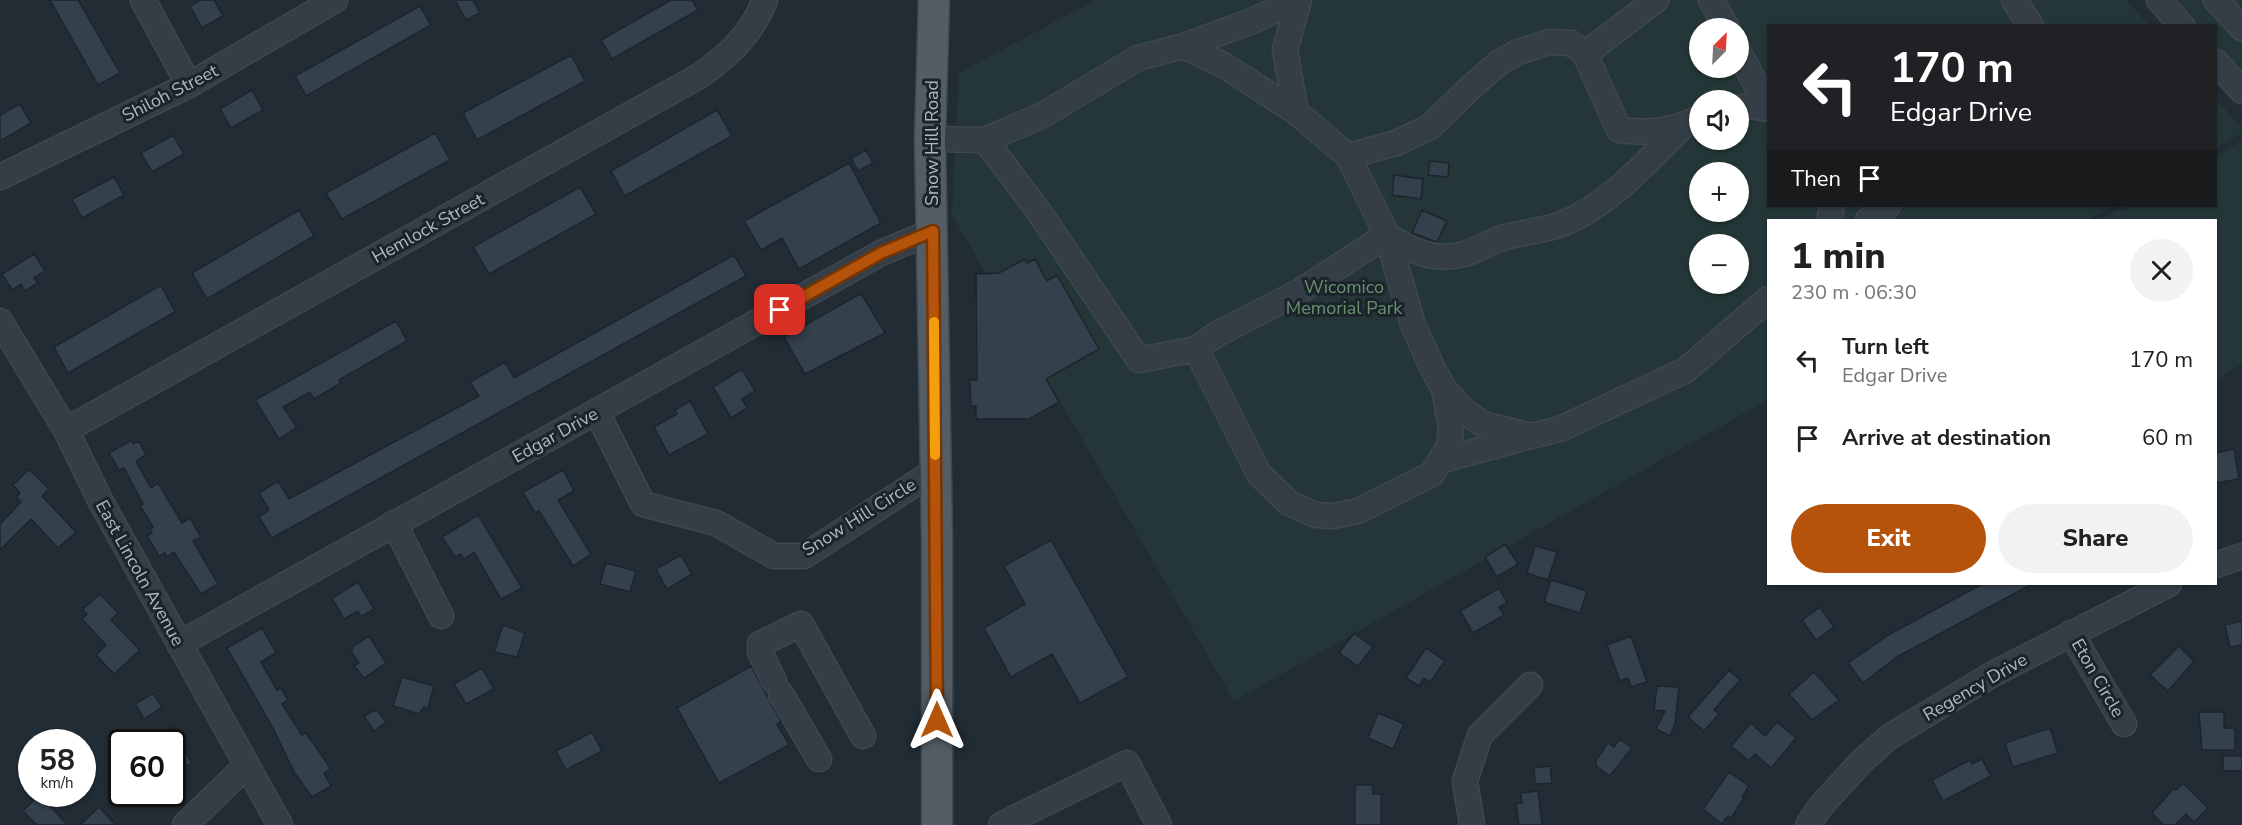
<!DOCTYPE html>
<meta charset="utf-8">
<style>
body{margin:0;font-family:"Nunito Sans",sans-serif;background:#f2f2f2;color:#202124;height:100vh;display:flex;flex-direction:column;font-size:22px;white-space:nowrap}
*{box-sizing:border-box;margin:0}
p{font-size:20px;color:#757577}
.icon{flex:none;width:33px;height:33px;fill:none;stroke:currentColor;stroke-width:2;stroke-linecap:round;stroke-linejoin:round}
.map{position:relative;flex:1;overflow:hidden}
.side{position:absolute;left:1767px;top:219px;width:450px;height:366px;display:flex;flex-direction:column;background:#fff;border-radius:0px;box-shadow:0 2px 4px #0004}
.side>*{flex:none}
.guide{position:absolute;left:1767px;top:24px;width:450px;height:183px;border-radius:0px;box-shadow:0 2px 4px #0004;background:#202124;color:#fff;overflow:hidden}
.needle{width:39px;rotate:24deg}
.tools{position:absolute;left:1689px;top:18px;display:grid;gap:12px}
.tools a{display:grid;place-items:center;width:60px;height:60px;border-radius:50%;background:#fff;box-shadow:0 2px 4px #0004;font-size:30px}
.speed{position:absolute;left:18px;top:729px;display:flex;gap:12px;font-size:30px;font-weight:700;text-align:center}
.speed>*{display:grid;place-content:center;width:78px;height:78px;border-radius:50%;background:#fff;box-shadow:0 2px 4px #0004;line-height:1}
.speed small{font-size:15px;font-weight:400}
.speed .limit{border:3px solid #111;border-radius:9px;background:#fff;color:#111}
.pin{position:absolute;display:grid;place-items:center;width:51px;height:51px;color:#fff;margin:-26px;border-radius:12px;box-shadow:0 3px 9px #0006}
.me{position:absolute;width:66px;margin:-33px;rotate:0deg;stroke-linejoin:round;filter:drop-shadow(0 0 4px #0008)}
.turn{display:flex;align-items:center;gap:21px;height:126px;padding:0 24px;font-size:27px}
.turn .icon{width:78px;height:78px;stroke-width:2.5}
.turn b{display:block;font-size:42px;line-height:51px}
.then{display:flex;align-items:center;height:57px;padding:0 24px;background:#0003;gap:12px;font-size:22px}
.round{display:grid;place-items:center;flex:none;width:63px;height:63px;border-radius:32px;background:#f2f2f2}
.headline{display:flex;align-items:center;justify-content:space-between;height:102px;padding:0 24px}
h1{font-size:36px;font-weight:800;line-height:45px}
.button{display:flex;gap:12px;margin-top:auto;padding:12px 24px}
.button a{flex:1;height:69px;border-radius:36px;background:#b45309;color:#fff;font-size:24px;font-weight:800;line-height:69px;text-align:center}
.button a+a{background:#f2f2f2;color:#202124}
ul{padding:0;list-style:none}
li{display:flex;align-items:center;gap:18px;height:78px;padding:0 24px}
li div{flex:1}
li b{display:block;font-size:22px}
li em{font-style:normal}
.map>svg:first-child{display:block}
</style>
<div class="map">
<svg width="2242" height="825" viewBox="0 0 2242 825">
<rect width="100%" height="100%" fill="#222c35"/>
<path fill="#243637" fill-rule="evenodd" d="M1095 0H2126L2149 25 1768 26V206H2114L2087 220H1768V400L1234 701 952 215 959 73ZM1700 28H1738V68H1700ZM1700 100H1738V140H1700ZM1700 172H1738V212H1700ZM1700 244H1738V284H1700Z
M2168 0H2242V80L2216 51V26L2192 25Z
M2216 99 2242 128V133L2216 148Z
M2242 141V364L2216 380V220H2098L2126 206H2216V156Z"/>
<path fill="#34404c" stroke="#1c252d" stroke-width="1.5" d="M50 0H78L120 73 98 85Z
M201 0H214L223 16 202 28 190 6Z
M455 0H473L480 13 466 20Z
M671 0H692L698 10 612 59 601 40Z
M420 6 431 25 306 96 295 76Z
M571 55 585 81 477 140 463 113Z
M252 90 263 110 231 128 220 109Z
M20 104 31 123 0 141V115Z
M717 110 732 136 625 196 611 171Z
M435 133 450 160 342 219 326 193Z
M173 135 184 154 152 172 141 153Z
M866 150 873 163 858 171 851 158Z
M1430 161 1449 163 1448 177 1428 175Z
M849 163 881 223 799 269 782 238 761 250 744 221Z
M1394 175 1423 179 1421 199 1392 195Z
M114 177 124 195 82 218 72 199Z
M580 187 596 214 489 274 473 247Z
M299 210 314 236 207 299 192 273Z
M1422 210 1447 221 1437 242 1412 233Z
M34 254 45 271 34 278 38 283 25 291 21 284 12 290 2 274Z
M734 255 746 276 272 538 259 517 269 510 259 493 278 481 289 499 479 396 470 382 505 362 514 378Z
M1025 259 1027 263 1035 259 1047 281 1057 275 1099 349 1046 379 1059 402 1029 419H976V406H971L970 380H977L976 274 999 273Z
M161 285 175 312 68 373 54 347Z
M858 295H862L885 333 805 374 784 337Z
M396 321 407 341 339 380 341 383 314 399 310 392 283 407 297 427 279 439 255 400Z
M742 369 755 391 742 399 747 408 731 418 713 387Z
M690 401 708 434 669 455 654 427 677 414 675 410Z
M132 440 133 444 139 441 146 455 136 461 151 488 158 483 182 523 190 518 201 537 193 541 218 584 201 594 174 552 167 557 165 553 159 556 147 536 152 533 150 529 153 527 140 505 143 504 124 468 119 470 109 453Z
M2234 449 2239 479 2216 483V453Z
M29 469 49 489 42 496 76 532 58 548 31 519 0 550V524L21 502 16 497 20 493 13 485Z
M563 470 574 491 558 500 591 554 573 566 539 511 535 513 523 492Z
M478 515 522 588 501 599 474 552 464 559 461 554 455 557 442 537Z
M1051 540 1128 677 1080 703 1052 654 1011 677 984 628 1025 604 1004 566Z
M1505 544 1518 564 1497 577 1485 557Z
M1535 546 1557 552 1548 580 1527 573Z
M681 555 692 574 667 589 656 569Z
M606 563 636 571 630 592 600 584Z
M1551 580 1587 591 1580 613 1544 602Z
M358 582 374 609 361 617 358 611 344 619 332 598Z
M1982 584H2032L1897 657 1863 683 1848 663 1890 634Z
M1499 588 1507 603 1499 607 1504 615 1473 633 1460 611Z
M100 594 118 613 111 620 140 650 114 674 96 655 106 645 82 619 87 614 83 609Z
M1820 607 1834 627 1816 640 1802 620Z
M2242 621V645L2230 647 2225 625Z
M503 625 525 633 517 657 494 652Z
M262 628 276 653 261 662 277 690 281 688 288 700 282 704 302 735 306 733 331 769 324 773 331 786 312 797 294 772 274 730 227 648Z
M1354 633 1373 647 1358 666 1339 653Z
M369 636 386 663 364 678 354 666 359 663 352 653V647Z
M1631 636 1647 682 1631 687 1628 678 1620 681 1607 645Z
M2179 646 2194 661 2168 691 2150 675Z
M1426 648 1445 661 1430 682 1424 678 1419 686 1406 678Z
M751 666 781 722 777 724 789 745 719 783 677 708Z
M482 668 494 689 466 704 454 684Z
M1729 670 1740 680 1714 710 1719 714 1704 731 1688 717Z
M1814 672 1839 700 1812 720 1789 694Z
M402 677 434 686 428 708 424 707 419 714 393 706Z
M1657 686 1679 687 1675 724 1670 736 1656 729 1665 711 1654 710Z
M153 693 162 707 144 719 135 704Z
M373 711H378L386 722 374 731 364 716Z
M2199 712H2224V728H2235V750H2202Z
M1378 713 1404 724 1393 749 1368 738Z
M1777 722 1796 738 1771 768 1755 754 1749 761 1731 746 1751 723 1765 736Z
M172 727 192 763 172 773Z
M2050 728 2058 753 2013 767 2005 743Z
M592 732 602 751 566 770 556 751Z
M1620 739 1632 748 1610 776 1596 766V760L1608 743 1614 747Z
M2223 756H2242V771H2223Z
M1982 759 1991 776 1943 801 1932 780 1970 760 1972 764Z
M1550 766 1552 783 1535 784 1534 768Z
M1729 772 1749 786 1742 797 1744 798 1731 818 1728 816 1722 824 1703 809Z
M2183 783 2208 808 2194 822 2186 814 2175 825H2163L2152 813 2174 788 2176 790Z
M1355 785H1373V794H1381V825H1355Z
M1538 791 1542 825H1519L1516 804 1522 803 1521 793Z
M39 795 68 825H37L23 811Z
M99 807 116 825H80Z"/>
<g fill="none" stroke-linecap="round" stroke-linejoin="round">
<defs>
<path id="minor" d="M143 0 189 85
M1299 0 1285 50 1296 112 1348 156 1396 143 1430 127 1471 87 1500 62 1518 52 1549 42 1571 43 1585 54
M1656 0 1585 54 1619 130C1650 134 1671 131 1700 118
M1711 0 1727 28
M2014 0 2031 26
M2159 0 2182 26
M2216 0 2242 28
M1184 46 1225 66 1296 112
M1738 51 1768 107
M2216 62 2242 91
M1738 108 1749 106 1768 109
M930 139 985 140 1043 115 1138 58 1184 46 1252 21 1296 0
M985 140 1037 209 1139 360 1196 349 1217 334 1299 292 1387 235C1411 251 1434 262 1464 254 1477 250 1489 243 1502 238 1522 232 1545 231 1564 223 1612 203 1647 161 1684 125
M1348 156 1387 235 1413 325 1432 367 1444 389 1464 411 1483 424 1531 436 1560 429 1686 370 1768 299
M0 177 189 85 335 0
M1829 220 1832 206
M1868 220 1888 206
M0 321 66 430 100 500 280 825
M1196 349 1259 474 1289 503 1316 515 1334 516 1358 511 1432 474 1449 446 1451 428 1444 389
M597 412 643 504 716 523 774 556H804L936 470
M66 430 701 75C730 54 751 35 765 0
M1443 460 1527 437
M394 523 441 616
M2216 565 2242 556
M2071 633 2124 724
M179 644 881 253 933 231
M774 681 760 652V644L801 624 863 736
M781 694 819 759
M185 825 247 765
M1001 825 1127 763 1159 825
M1472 825 1465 781 1480 735 1530 685
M1808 825 1820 807 1861 762 1889 737 1993 674 2169 584"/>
<path id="major" d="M934 0 930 139 937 538V825"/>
</defs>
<use href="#minor" stroke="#3e4750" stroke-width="27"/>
<use href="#major" stroke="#3e4750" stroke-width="33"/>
<use href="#minor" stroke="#353e46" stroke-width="24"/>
<use href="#major" stroke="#535d66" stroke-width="30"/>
</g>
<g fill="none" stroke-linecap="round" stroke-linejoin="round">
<defs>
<path id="route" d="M780 310 881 253 933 231 937 720"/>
</defs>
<use href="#route" stroke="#753606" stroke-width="15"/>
<use href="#route" stroke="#b45309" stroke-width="10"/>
<path stroke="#f59e0b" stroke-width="10" d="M934 322 935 455"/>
</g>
<g text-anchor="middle" stroke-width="6" stroke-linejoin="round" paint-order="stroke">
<g font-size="18" fill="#afb8c3" stroke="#1b232b">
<text transform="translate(170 93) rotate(-27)" y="6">Shiloh Street</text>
<text transform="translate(932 143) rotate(-90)" y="6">Snow Hill Road</text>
<text transform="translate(428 228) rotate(-29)" y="6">Hemlock Street</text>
<text transform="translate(555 435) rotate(-29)" y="6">Edgar Drive</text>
<text transform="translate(859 517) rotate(-32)" y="6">Snow Hill Circle</text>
<text transform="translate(140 573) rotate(61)" y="6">East Lincoln Avenue</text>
<text transform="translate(2098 678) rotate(60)" y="6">Eton Circle</text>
<text transform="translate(1975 687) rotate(-30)" y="6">Regency Drive</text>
</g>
<g font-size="18" fill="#69916f" stroke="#1b232b">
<text x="1344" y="293">Wicomico<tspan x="1344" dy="21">Memorial Park</tspan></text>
</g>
</g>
</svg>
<div class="tools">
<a><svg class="needle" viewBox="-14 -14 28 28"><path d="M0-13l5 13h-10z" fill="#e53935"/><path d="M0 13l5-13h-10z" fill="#757577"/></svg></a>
<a><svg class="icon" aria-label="sound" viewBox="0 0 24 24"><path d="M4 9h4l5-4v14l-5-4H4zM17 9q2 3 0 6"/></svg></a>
<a>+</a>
<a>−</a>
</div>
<div class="speed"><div>58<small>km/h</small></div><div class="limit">60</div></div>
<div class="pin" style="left:780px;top:310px;background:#d93025"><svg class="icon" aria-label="arrive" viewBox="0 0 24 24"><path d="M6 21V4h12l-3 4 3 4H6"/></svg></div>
<svg class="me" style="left:937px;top:720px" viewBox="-20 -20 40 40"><path d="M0-17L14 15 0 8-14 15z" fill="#b45309" stroke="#fff" stroke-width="4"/></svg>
<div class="guide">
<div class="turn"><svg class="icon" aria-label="left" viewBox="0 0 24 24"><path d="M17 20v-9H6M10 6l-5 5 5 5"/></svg><div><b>170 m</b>Edgar Drive</div></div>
<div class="then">Then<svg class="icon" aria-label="arrive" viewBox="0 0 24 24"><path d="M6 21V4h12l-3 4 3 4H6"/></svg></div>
</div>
<section class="side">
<div class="headline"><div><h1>1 min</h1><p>230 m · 06:30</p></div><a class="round"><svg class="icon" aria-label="close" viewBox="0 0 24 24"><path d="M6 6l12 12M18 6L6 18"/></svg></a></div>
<ul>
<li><svg class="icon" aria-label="left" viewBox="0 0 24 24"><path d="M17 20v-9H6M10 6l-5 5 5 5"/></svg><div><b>Turn left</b><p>Edgar Drive</p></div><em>170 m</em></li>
<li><svg class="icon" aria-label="arrive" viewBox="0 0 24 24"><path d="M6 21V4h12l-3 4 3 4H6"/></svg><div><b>Arrive at destination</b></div><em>60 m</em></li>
</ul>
<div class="button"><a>Exit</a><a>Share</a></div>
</section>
</div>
